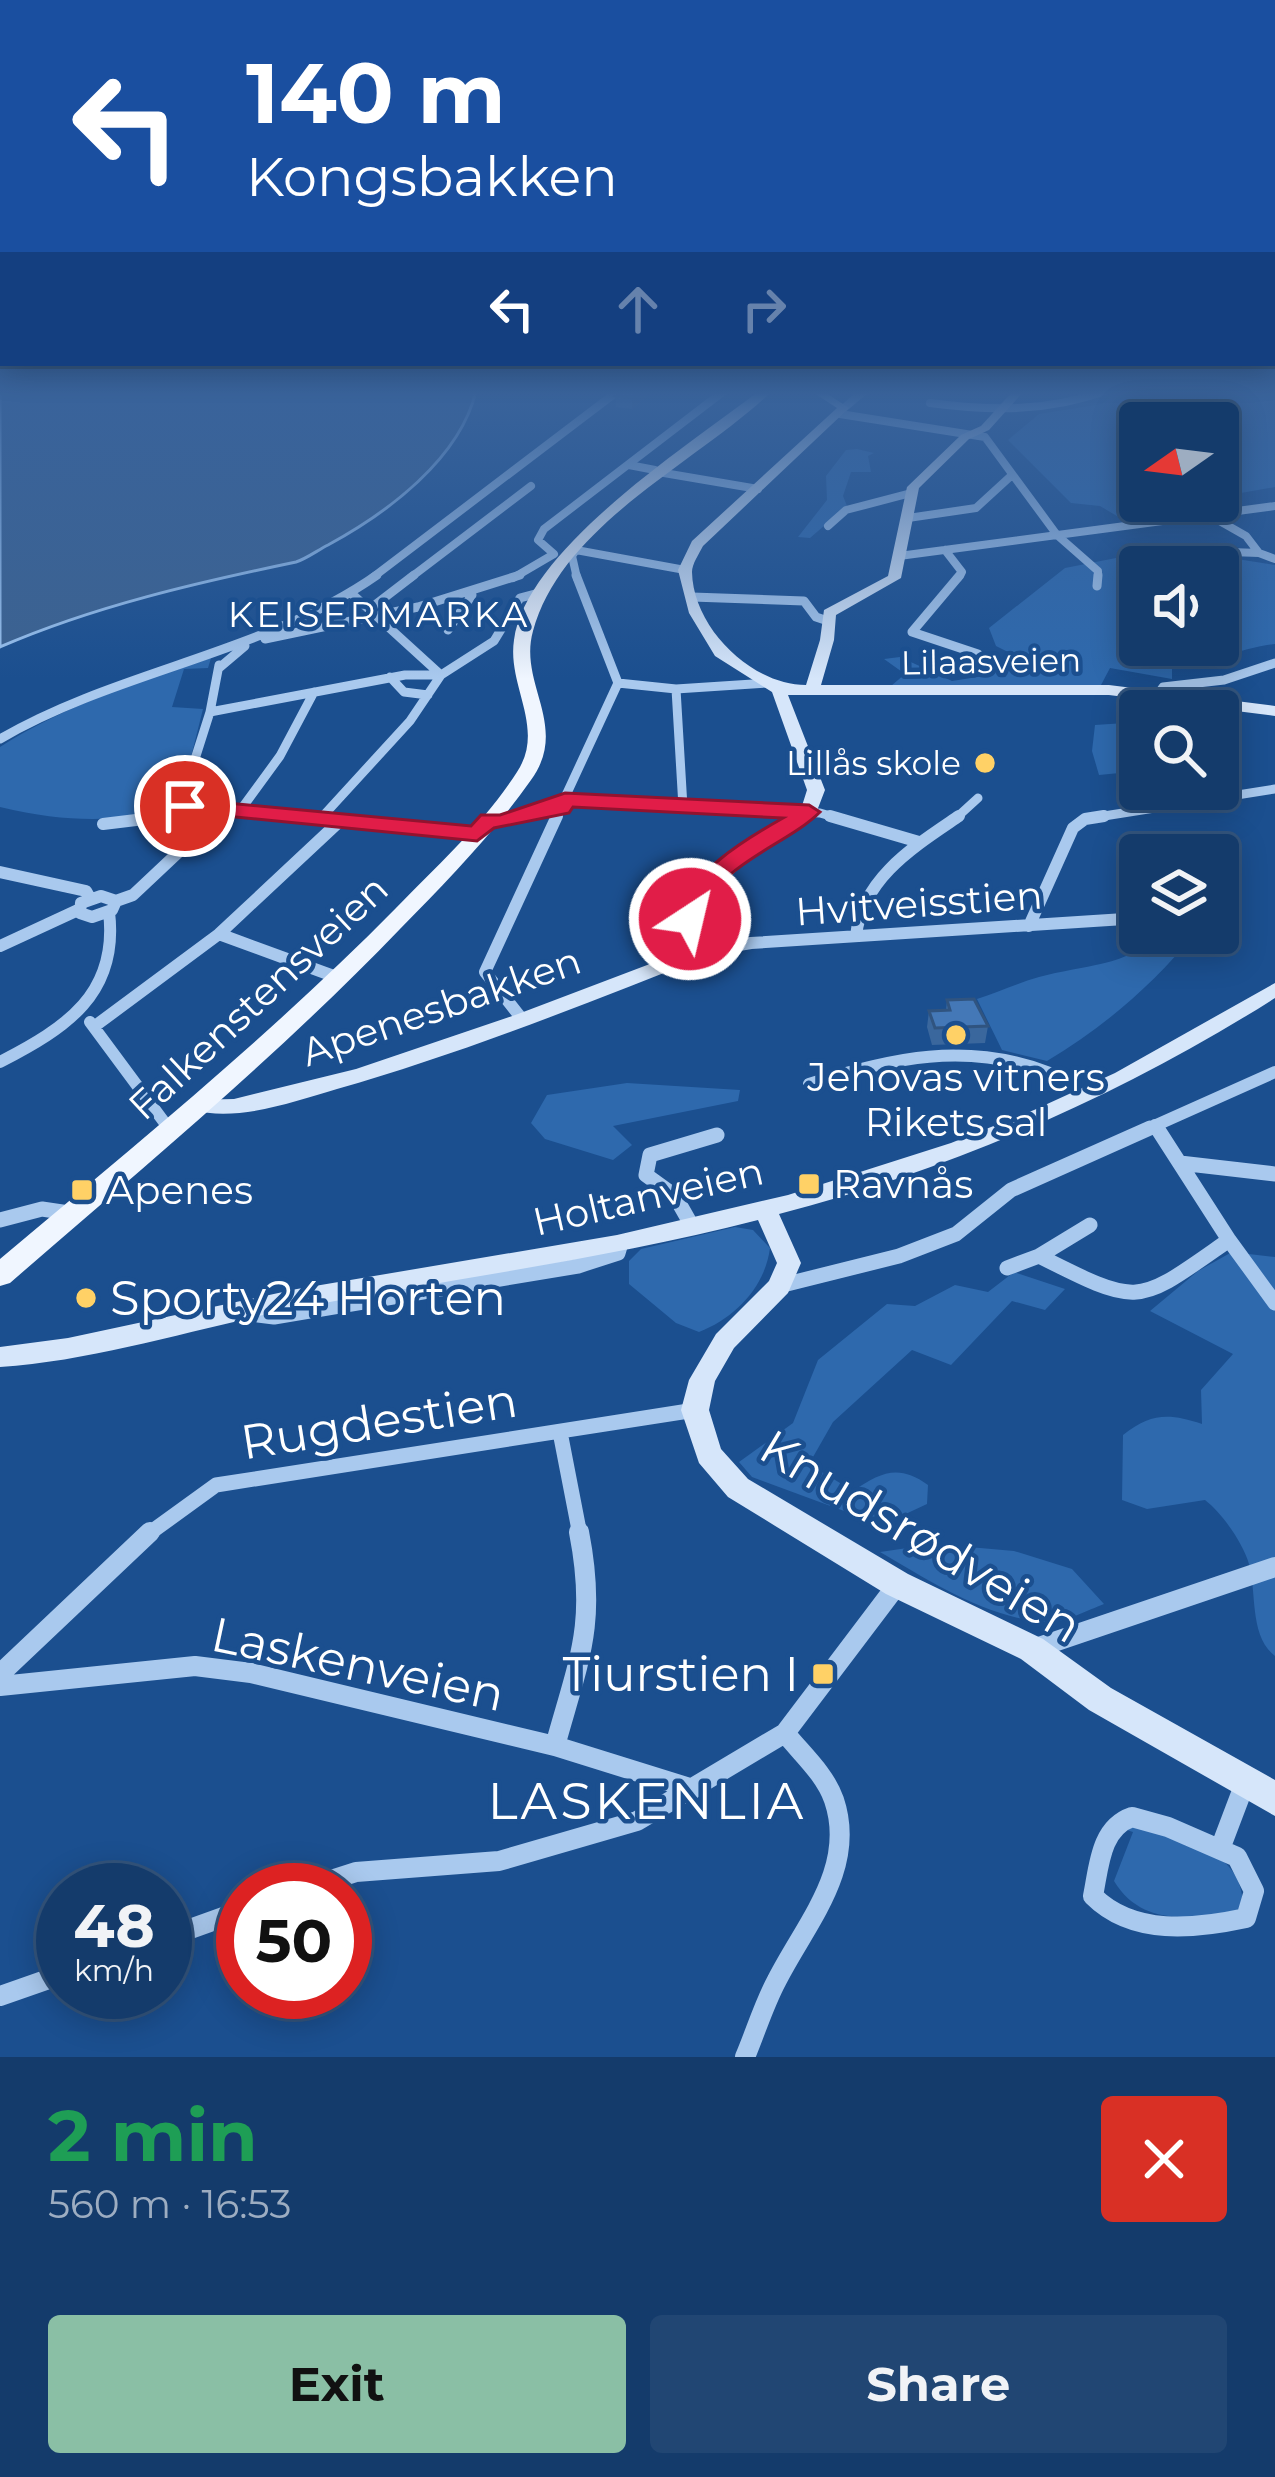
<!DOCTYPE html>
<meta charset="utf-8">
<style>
body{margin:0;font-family:Montserrat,sans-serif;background:#214673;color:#f1f3f6;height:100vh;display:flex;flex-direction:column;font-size:45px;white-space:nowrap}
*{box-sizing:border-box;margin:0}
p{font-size:39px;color:#9dadc1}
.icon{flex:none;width:66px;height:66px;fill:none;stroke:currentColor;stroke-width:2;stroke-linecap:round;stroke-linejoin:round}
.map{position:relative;height:2057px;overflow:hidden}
.sheet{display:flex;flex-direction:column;background:#143b6b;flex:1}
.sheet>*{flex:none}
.hud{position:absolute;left:0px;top:0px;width:1275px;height:366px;box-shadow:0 6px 30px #0003,0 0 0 3px #33557e;background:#1a4fa0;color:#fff;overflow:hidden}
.needle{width:78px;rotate:256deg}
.tools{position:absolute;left:1119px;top:402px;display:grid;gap:24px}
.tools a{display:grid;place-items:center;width:120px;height:120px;border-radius:12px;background:#143b6b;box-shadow:0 6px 30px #0003,0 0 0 3px #33557e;font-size:60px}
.speed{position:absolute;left:36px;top:1863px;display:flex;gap:24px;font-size:60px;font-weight:700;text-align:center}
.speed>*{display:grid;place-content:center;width:156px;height:156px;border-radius:50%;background:#143b6b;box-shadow:0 6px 30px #0003,0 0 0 3px #33557e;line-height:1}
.speed small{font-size:30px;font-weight:400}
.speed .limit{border:18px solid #d22;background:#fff;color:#111}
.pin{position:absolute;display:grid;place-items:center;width:102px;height:102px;color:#fff;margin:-51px;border:6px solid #fff;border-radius:50%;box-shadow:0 3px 12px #0007}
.me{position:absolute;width:132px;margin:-66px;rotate:35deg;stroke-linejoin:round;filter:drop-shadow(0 0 9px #0008)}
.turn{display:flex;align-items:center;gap:42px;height:252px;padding:0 48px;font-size:54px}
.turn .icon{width:156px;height:156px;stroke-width:2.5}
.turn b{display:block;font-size:84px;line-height:102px}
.lanes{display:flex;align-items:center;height:114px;padding:0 48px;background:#0003;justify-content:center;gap:60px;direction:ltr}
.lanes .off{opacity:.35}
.round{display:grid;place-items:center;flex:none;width:126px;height:126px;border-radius:12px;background:#214673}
.headline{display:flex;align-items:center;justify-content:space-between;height:204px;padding:0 48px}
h1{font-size:72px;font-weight:700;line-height:90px;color:#1e9e55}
.cta{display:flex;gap:24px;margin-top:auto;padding:24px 48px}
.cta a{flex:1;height:138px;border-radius:12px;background:#8abfa5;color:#111;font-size:48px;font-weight:700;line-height:138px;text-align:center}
.cta a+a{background:#214673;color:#f1f3f6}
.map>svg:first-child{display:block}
</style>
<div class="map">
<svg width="1275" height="2057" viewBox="0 0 1275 2057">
<rect width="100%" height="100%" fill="#1b4f8f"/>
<path fill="#2e69ad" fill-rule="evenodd" d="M1120 391H1275V487L1218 497V423H1140V501H1193L1169 505 1166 511 1174 516 1127 522 1100 506 1071 503 1008 440 1039 414 1102 404Z
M857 449 874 453 868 456 871 472H851L843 496 847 506 810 538 798 537 827 500 826 476 846 450Z
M1167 548 1275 565V644C1239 648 1207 665 1172 668V679L1110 668 1101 685 891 686 905 674 884 659 900 657 952 681 990 675 974 664 1024 660 996 646 989 628 1065 568ZM1140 567H1218V645H1140Z
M211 658 208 668 184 669 172 707 203 709 191 757 170 807 176 812C107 821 68 823 0 807V747C66 705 137 682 211 658Z
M1140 722V771L1099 775 1092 751 1095 725Z
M1161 933H1195C1153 985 1104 1027 1047 1061L1002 1050 977 999C998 992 1018 983 1039 977 1082 965 1128 967 1161 933Z
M627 1083 740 1090 738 1101 613 1126 632 1145 613 1160 545 1139 531 1123 547 1095Z
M735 1227 753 1230 770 1248C765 1287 735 1318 699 1332L676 1323 629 1284V1261L641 1249Z
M1232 1252 1275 1257V1656C1249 1636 1257 1593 1249 1564 1243 1543 1222 1513 1205 1500L1147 1509 1122 1500 1123 1435C1151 1413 1169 1413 1202 1424L1201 1390 1233 1354 1150 1311 1198 1271Z
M1014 1272 1065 1289 1045 1310 1012 1301 951 1365 912 1350 833 1422 809 1464 853 1491C881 1472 899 1464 928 1485L927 1504 882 1525 752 1477 739 1462 793 1423 818 1360 887 1304 915 1306 955 1285 988 1292Z
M935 1544 1014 1551 1072 1569 1104 1604C1088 1610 1066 1622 1049 1622 989 1620 930 1581 880 1552Z
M1135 1820C1182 1840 1245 1849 1243 1909 1196 1918 1143 1929 1114 1881L1133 1832 1117 1827Z"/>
<path fill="#3c6290" stroke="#9cc4f0" stroke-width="3" d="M0 391H476C460 459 387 513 328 545 318 550 306 559 296 562 200 582 94 606 0 647Z"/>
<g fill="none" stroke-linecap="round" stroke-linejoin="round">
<path stroke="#a9c9ee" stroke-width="8" d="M930 403C991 411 1047 412 1105 391
M844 408 864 391
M840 414 985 437 1057 535 1098 571V578
M629 465 655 470
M664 473 758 489
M1209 515 1246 536 1259 553 1275 559
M908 518 976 508 1012 475
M828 526 846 510 911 493
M572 549 576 550 572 556 577 578
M576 550 685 570
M945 550 962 572 958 578
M1202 551 1259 553
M899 556 1275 506
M372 578 618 391
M410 578 531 486
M513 578 554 554 538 540 544 529 724 391"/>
<path stroke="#a9c9ee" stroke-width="9" d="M576 575 618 683 676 689 767 683
M960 575 912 632 978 654
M1097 586 1098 575
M351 593 441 675
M692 597 804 601 816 617 825 620
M371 608 414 575
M448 630 472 595
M265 639 418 607 520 575
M219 665 210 712 181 803 334 819
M219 668 245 646
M390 677 404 692 428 695
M676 689 683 807
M1158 694 1163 687 1224 680 1275 663
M210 712 405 675H441
M0 739C118 670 264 654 377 575
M565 800 820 813 841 819
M242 808 280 756 314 692
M323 816 410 721 441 675 494 641 520 598 535 594
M161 819 191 807
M213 819 223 810
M511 819 561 808
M555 819 618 683
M955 819 978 798
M1085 819 1275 789"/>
<path stroke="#a9c9ee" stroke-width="12" d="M306 816 477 834
M830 816 919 842
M489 820 521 816
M103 824 169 816
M0 872 86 891 90 898
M101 896 116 901 112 910 92 917 80 913 81 903Z
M116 901 133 895 217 816
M1029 926 1073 828 1085 819 1104 816
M219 934 339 978
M856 936C862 878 915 846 959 816
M0 946 78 910
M703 951 751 943 1140 918
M522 1019 485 972 557 816
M90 1022 170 1130
M95 1026 219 934 342 819
M0 1062C66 1028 119 994 109 912
M809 1084C891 1058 967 1041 1050 1073
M1155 1125 1159 1131
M1143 1131 1275 1072"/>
<path stroke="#a9c9ee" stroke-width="15" d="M1180 1163 1275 1174
M0 1220 42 1209 69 1213
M692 1226 675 1196 646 1175 650 1155 717 1135
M1229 1240 1275 1303
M1039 1256C1142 1308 1136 1305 1229 1240L1157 1128
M1007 1268 1039 1256 1090 1225
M779 1286 899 1256 956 1234 1011 1190 1150 1128
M256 1306 258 1315 274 1317 578 1266 618 1253 621 1243
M560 1432 580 1535
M147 1535 216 1485 695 1410"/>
<path stroke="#a9c9ee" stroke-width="20" d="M1039 1647 1275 1567
M0 1674 150 1532
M0 1686 195 1666 251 1673 555 1746 693 1789
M555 1746C579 1659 597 1624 579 1532
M1132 1817 1168 1827 1237 1857 1254 1891 1246 1918C1195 1929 1133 1936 1093 1896 1099 1867 1100 1828 1132 1817Z
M1220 1849 1245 1783
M300 1890 356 1872 499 1861 637 1821 785 1733 897 1585
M165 1938 243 1910
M0 1996 63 1974
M745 2057C756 2031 764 2004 777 1980 806 1923 857 1868 834 1800 825 1774 802 1754 785 1733"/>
<path fill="#d6e6fa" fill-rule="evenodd" d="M811 391H823L849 408 703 546C699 554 692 564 692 572 693 628 752 685 806 685L820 640 824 610 888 576 907 487 961 435 981 426 1013 391H1024L989 430 969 439 919 488 901 578 836 615 834 640 821 685H1109L1275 706V716L1109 695H788L825 790 815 816 763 846 703 902 701 930 713 951 710 955C587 1003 464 1053 337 1089 292 1102 239 1122 192 1110L189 1105 192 1100 234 1099 356 1069 518 1014 692 948C683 933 679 922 684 904 691 877 776 824 801 809L807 790 772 692 715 656 689 613 678 570 692 541 837 408Z
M1275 983V998C1122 1095 955 1168 779 1214L801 1263 788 1293 734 1348 715 1381 709 1410 721 1449 748 1479 908 1574 1043 1639 1111 1688 1275 1780V1816L1089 1710 1021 1659 886 1594 728 1497 699 1463 681 1410 689 1380 716 1334 769 1281 777 1263 758 1220C606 1259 451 1279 297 1308 199 1327 100 1360 0 1367V1347L68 1338 297 1289 617 1235 788 1195 951 1143 1034 1110 1115 1073Z"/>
<path fill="#f0f6ff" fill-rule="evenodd" d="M759 391H772C697 463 562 524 533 631 518 684 570 726 531 780 493 834 446 882 400 929 278 1056 142 1168 10 1283L0 1286V1259C135 1145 272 1034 396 908 437 866 485 822 517 772 546 728 507 686 514 640 526 549 689 445 759 391Z"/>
</g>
<path fill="#3a679d" d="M623 391H654L632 409 616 407V396Z
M947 1000 988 1026 985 1043 932 1045 927 1027 929 1011 946 1010Z"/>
<path fill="#305480" d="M641 391H654L632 409V398Z"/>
<path fill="#4478b7" stroke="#305480" stroke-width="3" d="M623 391H641L632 398 616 396Z
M974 999 988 1026 935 1028 929 1011 950 1010 947 1000Z"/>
<linearGradient id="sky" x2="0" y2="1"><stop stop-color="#0f2b4f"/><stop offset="0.58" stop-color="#39639b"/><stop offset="1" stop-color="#39639b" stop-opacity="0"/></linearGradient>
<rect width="1275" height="679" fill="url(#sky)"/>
<path fill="#e11d48" stroke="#92132f" stroke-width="3" d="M565 793 809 805 820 812C785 847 714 864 702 919L690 927 678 919C688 873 744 840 783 818L573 807 569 813 494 828 477 841 185 812 174 806 185 799 471 826 481 815H500Z"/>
<g fill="#ffd166" stroke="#1b4f8f" stroke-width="4.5">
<circle cx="985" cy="763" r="12"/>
<circle cx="956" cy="1035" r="12"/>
<rect x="797" y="1172" width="24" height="24" rx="6"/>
<rect x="70" y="1178" width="24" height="24" rx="6"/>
<circle cx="86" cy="1298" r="12"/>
<rect x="811" y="1662" width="24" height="24" rx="6"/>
</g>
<g text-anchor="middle" stroke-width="9" stroke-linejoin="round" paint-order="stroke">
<g font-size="33" fill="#fff" stroke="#1b4f8f">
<text transform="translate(991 661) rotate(-1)" y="12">Lilaasveien</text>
</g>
<g font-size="33" fill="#fff" stroke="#1b4f8f" text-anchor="end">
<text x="961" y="775">Lillås skole</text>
</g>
<g font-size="36" letter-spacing="3" fill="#fff" stroke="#1b4f8f">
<text x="379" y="627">KEISERMARKA</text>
</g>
<g font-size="39" fill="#fff" stroke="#1b4f8f">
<text transform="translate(919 903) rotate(-4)" y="14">Hvitveisstien</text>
<text transform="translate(258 997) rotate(-43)" y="14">Falkenstensveien</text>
<text transform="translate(441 1006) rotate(-19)" y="14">Apenesbakken</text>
<text transform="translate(648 1196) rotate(-13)" y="14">Holtanveien</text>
</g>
<g font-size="39" fill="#fff" stroke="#1b4f8f" text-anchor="start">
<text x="956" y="1091" text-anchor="middle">Jehovas vitners<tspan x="956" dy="45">Rikets sal</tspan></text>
<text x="833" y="1198">Ravnås</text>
<text x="106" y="1204">Apenes</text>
</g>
<g font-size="48" fill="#fff" stroke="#1b4f8f" text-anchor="start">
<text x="110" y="1315">Sporty24 Horten</text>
<text x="799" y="1691" text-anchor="end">Tiurstien I</text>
</g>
<g font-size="48" fill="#fff" stroke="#1b4f8f">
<text transform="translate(379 1421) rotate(-9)" y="17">Rugdestien</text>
<text transform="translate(921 1536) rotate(31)" y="17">Knudsrødveien</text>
<text transform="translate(358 1664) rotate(12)" y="17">Laskenveien</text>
</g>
<g font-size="51" letter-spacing="3" fill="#fff" stroke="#1b4f8f">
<text x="647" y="1819">LASKENLIA</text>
</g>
</g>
</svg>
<div class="tools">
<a><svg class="needle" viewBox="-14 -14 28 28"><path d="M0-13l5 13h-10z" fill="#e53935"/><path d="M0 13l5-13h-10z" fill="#9dadc1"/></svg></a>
<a><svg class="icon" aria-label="sound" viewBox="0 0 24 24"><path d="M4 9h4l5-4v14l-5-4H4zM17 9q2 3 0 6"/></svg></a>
<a><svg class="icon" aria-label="search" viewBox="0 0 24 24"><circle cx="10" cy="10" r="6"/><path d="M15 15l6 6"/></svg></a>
<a><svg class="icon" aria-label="layers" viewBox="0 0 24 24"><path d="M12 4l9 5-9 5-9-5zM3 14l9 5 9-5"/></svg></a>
</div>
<div class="speed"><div>48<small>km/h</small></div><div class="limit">50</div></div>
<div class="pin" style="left:185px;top:806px;background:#d93025"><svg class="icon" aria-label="arrive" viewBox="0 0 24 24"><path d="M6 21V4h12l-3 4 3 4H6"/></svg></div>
<svg class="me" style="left:690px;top:919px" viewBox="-20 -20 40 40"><circle r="17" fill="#e11d48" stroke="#fff" stroke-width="3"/><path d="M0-11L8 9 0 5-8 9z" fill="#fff"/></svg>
<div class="hud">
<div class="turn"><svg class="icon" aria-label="left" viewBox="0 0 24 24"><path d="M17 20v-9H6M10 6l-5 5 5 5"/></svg><div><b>140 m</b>Kongsbakken</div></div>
<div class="lanes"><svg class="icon" aria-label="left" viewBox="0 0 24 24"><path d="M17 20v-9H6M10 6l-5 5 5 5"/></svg><svg class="icon off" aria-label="ahead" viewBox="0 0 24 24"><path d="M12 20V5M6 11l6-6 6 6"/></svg><svg class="icon off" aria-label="right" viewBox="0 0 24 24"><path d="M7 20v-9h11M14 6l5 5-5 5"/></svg></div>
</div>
</div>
<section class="sheet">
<div class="headline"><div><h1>2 min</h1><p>560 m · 16:53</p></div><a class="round" style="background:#d93025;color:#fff"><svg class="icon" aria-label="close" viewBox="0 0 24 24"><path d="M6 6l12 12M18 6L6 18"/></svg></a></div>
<div class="cta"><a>Exit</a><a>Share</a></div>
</section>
